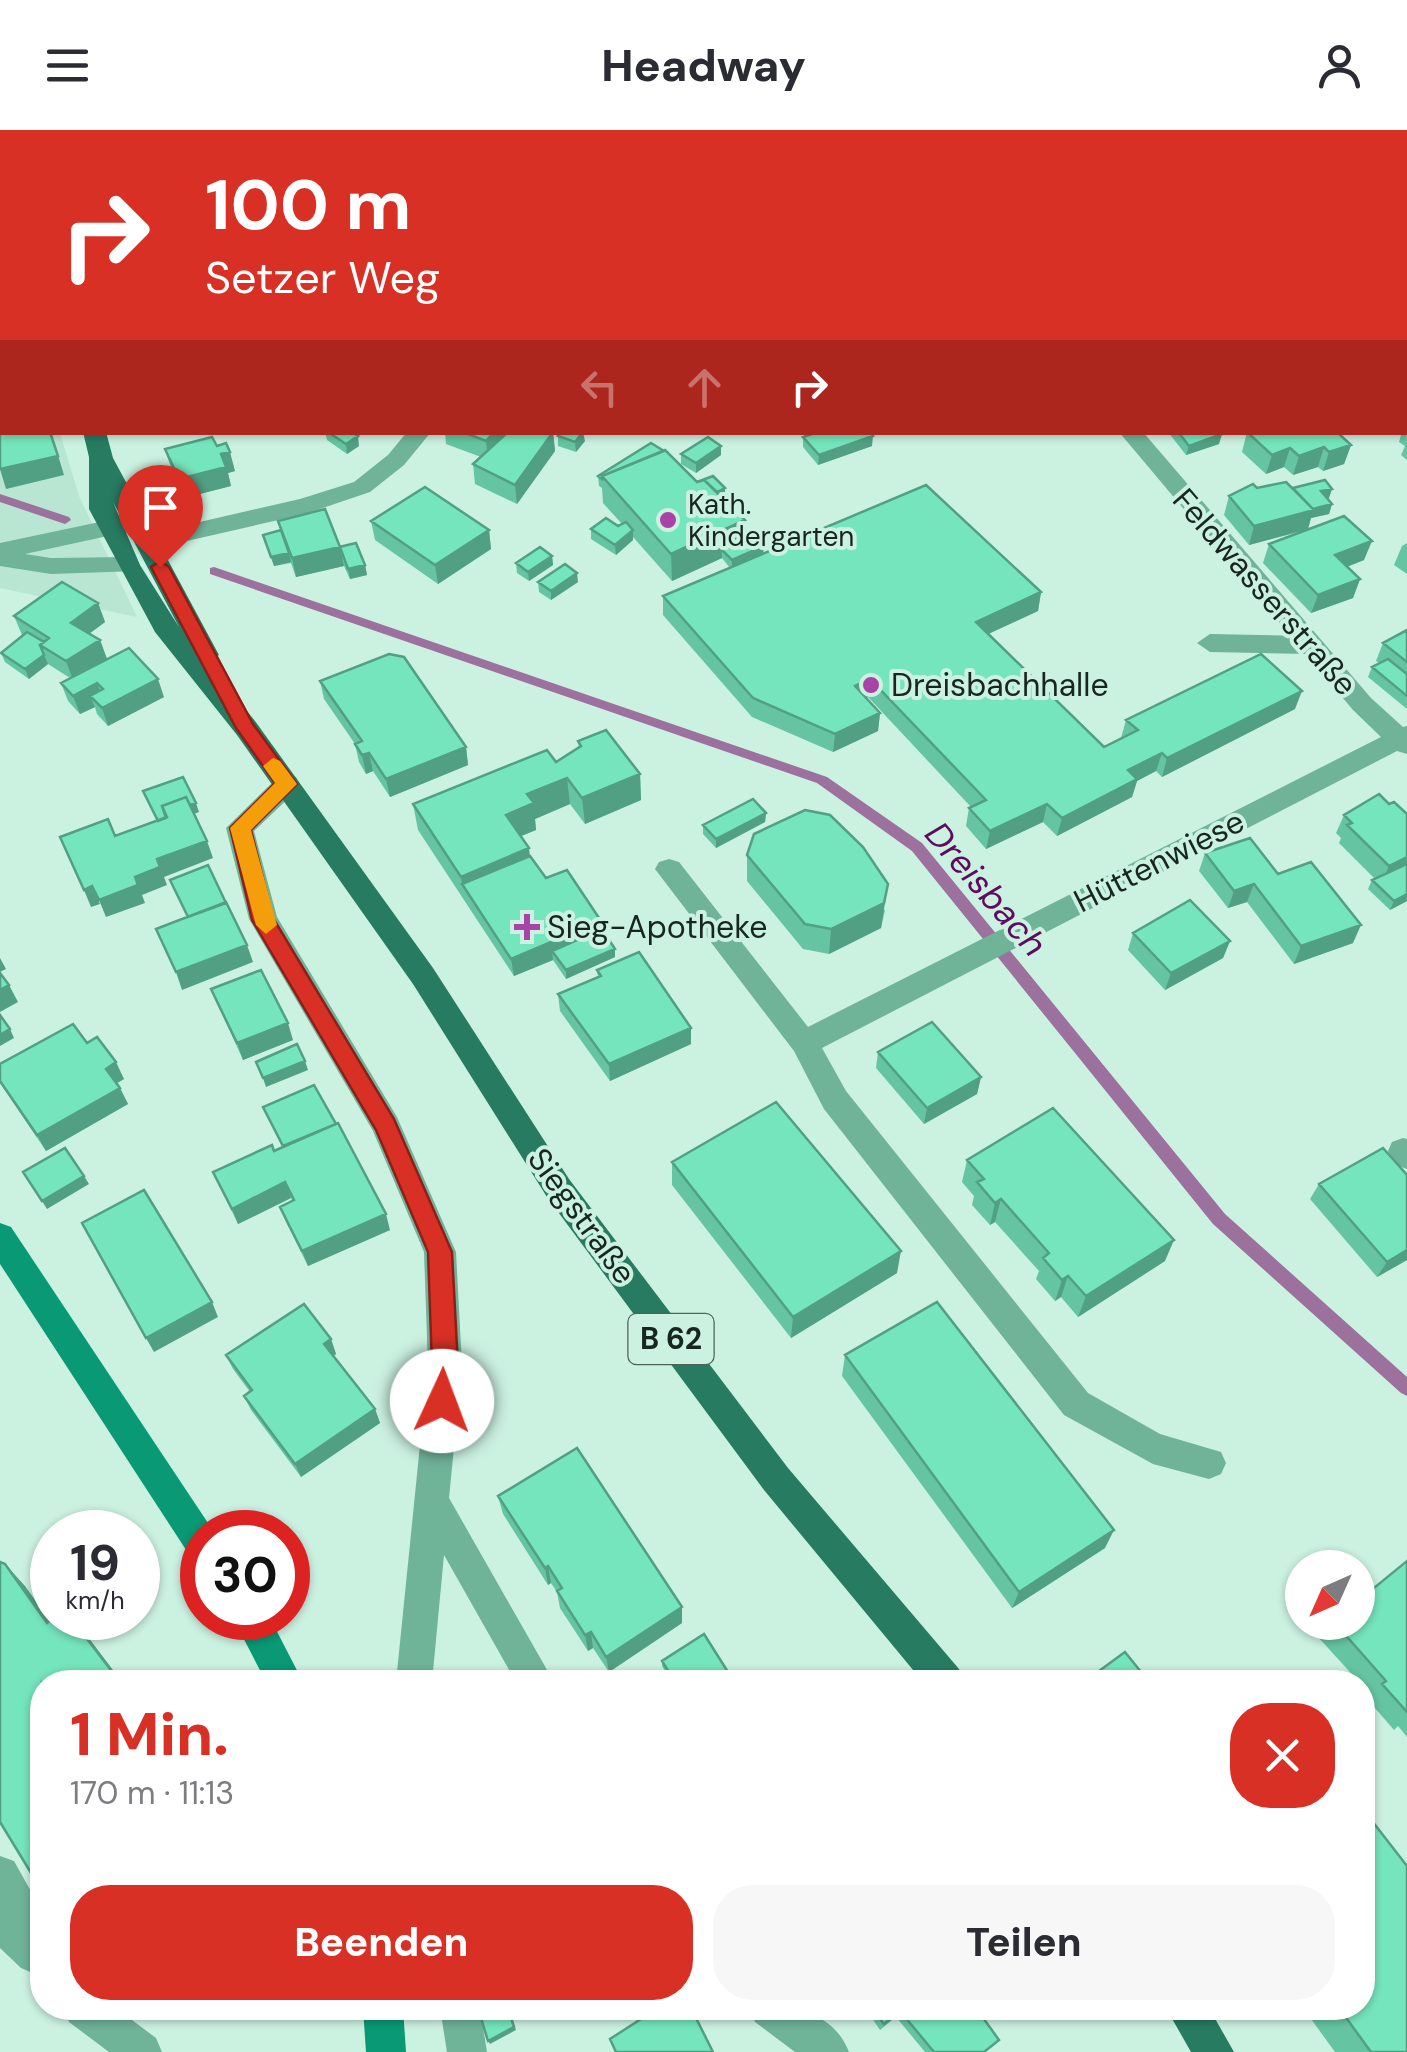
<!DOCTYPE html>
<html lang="de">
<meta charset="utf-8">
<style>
body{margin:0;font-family:"DM Sans",sans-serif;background:#f7f7f7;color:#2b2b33;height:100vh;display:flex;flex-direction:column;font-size:38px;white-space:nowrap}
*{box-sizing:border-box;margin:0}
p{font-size:32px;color:#7c7c81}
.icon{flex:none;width:55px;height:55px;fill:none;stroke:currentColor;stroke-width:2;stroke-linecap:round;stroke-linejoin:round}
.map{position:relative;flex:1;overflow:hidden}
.panel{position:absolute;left:30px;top:1540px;width:1345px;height:350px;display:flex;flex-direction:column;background:#fff;border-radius:40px;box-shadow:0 2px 8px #0004}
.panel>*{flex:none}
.top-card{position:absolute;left:0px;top:0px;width:1408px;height:305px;box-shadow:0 2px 8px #0004;background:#d93025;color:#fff;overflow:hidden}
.needle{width:65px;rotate:225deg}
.fabs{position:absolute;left:1285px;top:1420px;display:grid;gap:20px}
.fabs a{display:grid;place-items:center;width:90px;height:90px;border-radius:50%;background:#fff;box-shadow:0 2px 8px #0004;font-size:50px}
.speed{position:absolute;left:30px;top:1380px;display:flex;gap:20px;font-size:50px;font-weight:700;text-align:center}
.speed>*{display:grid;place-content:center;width:130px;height:130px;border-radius:50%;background:#fff;box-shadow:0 2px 8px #0004;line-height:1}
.speed small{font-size:25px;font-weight:400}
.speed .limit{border:15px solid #d22;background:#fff;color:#111}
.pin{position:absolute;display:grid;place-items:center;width:85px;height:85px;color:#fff;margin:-102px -42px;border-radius:50% 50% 50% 0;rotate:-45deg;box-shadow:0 0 10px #0007}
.pin .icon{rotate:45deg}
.me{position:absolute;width:110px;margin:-55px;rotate:2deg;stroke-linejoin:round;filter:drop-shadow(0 0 8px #0008)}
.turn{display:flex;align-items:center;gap:35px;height:210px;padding:0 40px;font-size:45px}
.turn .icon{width:130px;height:130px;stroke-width:2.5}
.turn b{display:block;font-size:70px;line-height:85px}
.lanes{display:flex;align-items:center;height:95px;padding:0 40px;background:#0003;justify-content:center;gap:50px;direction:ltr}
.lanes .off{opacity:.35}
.round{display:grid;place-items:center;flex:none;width:105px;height:105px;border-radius:40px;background:#f7f7f7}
.overview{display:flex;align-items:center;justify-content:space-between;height:170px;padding:0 40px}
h1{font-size:60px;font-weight:800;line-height:75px;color:#d93025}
.primary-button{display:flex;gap:20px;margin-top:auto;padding:20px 40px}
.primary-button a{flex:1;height:115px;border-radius:40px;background:#d93025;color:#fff;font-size:40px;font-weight:800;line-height:115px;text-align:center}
.primary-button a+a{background:#f7f7f7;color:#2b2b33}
header{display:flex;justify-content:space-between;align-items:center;height:130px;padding:0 40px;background:#fff;font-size:45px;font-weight:800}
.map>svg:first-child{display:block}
</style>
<header><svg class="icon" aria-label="menu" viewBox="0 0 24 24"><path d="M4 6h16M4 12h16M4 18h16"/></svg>Headway<svg class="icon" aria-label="person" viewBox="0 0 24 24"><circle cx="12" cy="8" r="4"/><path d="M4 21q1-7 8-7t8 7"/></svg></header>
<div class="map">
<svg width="1407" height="1922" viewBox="0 0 1407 1922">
<rect width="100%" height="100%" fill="#cbf1e1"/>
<path fill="#b9e6d3" d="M0 144 2 302 60 303 79 366 137 487 0 458Z"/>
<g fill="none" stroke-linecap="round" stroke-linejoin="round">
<path fill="#9c719d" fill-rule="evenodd" d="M0 364 69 387 71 390 65 394 0 372Z
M214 437 827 647 922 713 1225 1084 1407 1247V1266L1401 1263 1213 1094 912 721 817 653 210 444V438Z"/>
<path fill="#6fb399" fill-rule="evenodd" d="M109 390 121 398 117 404 25 424 51 428 128 427 137 429 140 435 137 441 51 444 0 436V413Z
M1210 504 1309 506 1322 515 1309 524 1210 522 1197 513Z
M0 1726 14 1731 42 1781V1841L35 1844 21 1838 0 1818Z
M63 1878H116L156 1908 162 1922H109L69 1892Z"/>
<path fill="#6fb399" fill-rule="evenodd" d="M958 0H978L979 2H960Z
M1150 0H1173L1175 2H1152Z
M1405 154H1407V167H1405Z
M407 302H431L404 335 370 362 305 384 147 420 135 412 139 406 300 369 354 352 388 325Z
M1119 302H1143L1371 568 1403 597 1407 596V624L1397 621 822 918 846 961 1088 1263 1160 1304 1221 1322 1226 1333 1221 1344 1209 1349 1153 1334 1064 1285 824 979 794 921 655 739 659 732 669 729 679 732 808 897 1381 607 1353 580Z
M287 644 296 647 300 654 296 661 254 701 277 787 397 987 456 1122 462 1236 449 1368 554 1552H516L444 1425 432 1552H396L428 1236 424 1122 373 1001 249 789 226 698 278 647Z
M1403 1008 1407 1009V1039L1396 1035 1388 1021 1392 1012Z
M440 1878H480L487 1922H447Z
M749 1878C789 1875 832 1879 849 1922H795L755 1892Z"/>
<path fill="#099974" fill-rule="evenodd" d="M0 1093 11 1097 214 1402H202V1431L190 1426 0 1134Z
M233 1488H270L303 1552H266Z
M363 1878H403L406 1922H366Z"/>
<path fill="#277b61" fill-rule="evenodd" d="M19 0H41L43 2H21Z
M83 302H106L113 328 219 525 208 533 255 591 433 838 569 1049 788 1338 959 1539 964 1552H923L764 1360 547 1067 413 854 237 605 155 502 89 379V327ZM113 372 179 497 140 435Z
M1166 1878H1209L1234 1922H1191Z"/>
</g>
<path fill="#65c5a3" d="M428 0H548V2H427Z
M840 0H906V2H840Z
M1407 62V102L1405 101V63Z
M1407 267V330L1401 325 1405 316 1399 312 1402 302H1405V273Z
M325 302H351L359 316 347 324 327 310Z
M445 302H553L555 321 517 374 475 354 473 334 481 327 446 314Z
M1168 302H1220L1219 314 1186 325Z
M1247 302 1351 315 1344 334 1323 341 1318 337 1293 345 1284 337 1266 344 1242 322Z
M558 306 585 311 576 322 558 316Z
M803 307 872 316 818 335 803 317Z
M217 316 235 341 228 343 231 356 184 368 171 338 165 319Z
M721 316V325L696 343 681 334V324Z
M675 328V331L697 352 725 358V368L723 369 745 390 744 400 763 423 1041 462 1038 481 988 504 1104 617 1121 608 1126 590 1295 579 1162 647 1156 641 1137 651 1132 667 1057 706 1043 692 986 719 966 696 969 678 971 677 868 567 866 568 880 583 878 601 833 622 752 587 663 485V466L730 438 722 428 672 451 633 407V410L616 425 591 409V399L622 394 603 373 602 358 599 356 598 346Z
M1257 358 1332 359 1328 369 1332 374 1329 384 1311 388 1308 399 1364 430 1347 437 1360 449 1353 468 1311 483 1263 433 1269 414 1307 400 1249 415 1224 385 1229 366Z
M278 391 340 417 365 435 367 445 350 449 344 436 296 447 291 433 274 436 263 405 281 400Z
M371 391 489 400 491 419 438 454 375 410Z
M1407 413V444L1394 435 1402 416Z
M552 426 553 435 529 451 517 443 516 433Z
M538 452H578L551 470 539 462Z
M98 473 105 492 89 504 100 510 107 529 164 567 108 596 97 584 95 577 80 584 68 571 61 553 70 548 48 534 29 549 5 532 1 523 22 505 14 486Z
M1407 500V579L1368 547 1372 537 1379 533 1376 531 1383 513Z
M320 551 466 617 468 635 390 667 373 641 366 644 359 632 355 614 324 569Z
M578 611 640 644 641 670 585 694 570 674 535 689 536 700 521 706 530 726 546 748 601 791 602 799 615 819V827L566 849 553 830 514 846 418 700 413 674 556 632 579 618Z
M1389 674 1407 684V771L1390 780 1368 759 1372 750 1375 749 1339 713 1341 708 1336 703 1344 685Z
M766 683 765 692 716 718 703 704V695Z
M1205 723 1278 744 1353 813 1294 834 1247 772 1228 778 1199 741Z
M747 725 885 780 881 798 829 824 803 819 747 751Z
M1133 803 1230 811 1223 828 1165 860 1128 820Z
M597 840 691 914 610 951 560 881 558 864 598 847Z
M211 859 293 910 243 930Z
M87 913 124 949 117 953 128 974 46 1021 0 953V934Z
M878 922 981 947 977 964 924 994 876 938Z
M263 977 390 1100 308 1136 286 1092 280 1077 292 1071 291 1068 238 1094 213 1042 282 1017Z
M967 1030 1165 1131 1078 1187 1061 1167 1055 1171 1036 1149 1039 1141 995 1092 990 1095 972 1075 974 1066 962 1052Z
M672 1032 897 1143 791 1208 672 1055Z
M1319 1054 1407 1130 1377 1147 1310 1069Z
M331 1209 336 1224 333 1226 375 1279 380 1293 301 1347 251 1280 244 1266 250 1262 233 1239 226 1225Z
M845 1225 1105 1418 1012 1478 842 1246Z
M498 1366 682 1477V1493L609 1542 593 1518 588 1521 560 1478 557 1462 551 1453 548 1455 503 1384Z
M1407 1431V1607L1398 1596 1394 1600 1367 1569 1370 1565 1362 1557V1552H1359L1318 1507 1331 1492H1358Z
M662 1531 733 1552H672L662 1536Z
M865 1878H976L985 1922H925L896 1887 880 1900Z
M1303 1878H1362L1407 1922H1335Z"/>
<path fill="#52a084" d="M1291 0H1320L1317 2H1286Z
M2 47V80L0 86V53Z
M1407 216V233L1405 234V217Z
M2 248V278L0 279V249Z
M51 302 64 345 6 359 0 339Z
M494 302H515L488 330 486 311Z
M553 302 555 321 517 374 515 355Z
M583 302 585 311 576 322 575 312Z
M1222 304 1219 314 1186 325 1189 316Z
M358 306 359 316 347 324 346 314Z
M873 306 872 316 818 335 819 325Z
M1351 315 1344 334 1323 341 1329 322Z
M721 316V325L696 343V333Z
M1324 317 1318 337 1293 345 1299 326Z
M1290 318 1284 337 1266 344 1272 325Z
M230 322 235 341 228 343 231 356 184 368 179 349 221 324Z
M725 358V368L697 380V370Z
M1332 359 1329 368 1318 371 1321 361Z
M1332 374 1329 384 1311 388 1308 399 1249 415 1254 396Z
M745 390 744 418 722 420V428L672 451 671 424Z
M489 400 491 419 438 454 435 435Z
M633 400V410L616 425 615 415Z
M1372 411 1364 430 1328 444 1335 425Z
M764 416 763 426 732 440V430Z
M340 417 344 436 296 447 292 428Z
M289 423 291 432 274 436 271 427Z
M552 426 553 435 529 451 528 442Z
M365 435 367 445 350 449 348 439Z
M577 443 578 452 551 470V461Z
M1360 449 1353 468 1311 483 1318 465Z
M1041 462 1038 481 973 511 976 492Z
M98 473 105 492 78 512 71 493Z
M100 510 107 529 73 550 66 531Z
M44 525 48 534 29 549 25 539Z
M158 549 164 567 108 596 102 578Z
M870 549 868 567 853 575 855 556Z
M97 553 104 572 90 566 95 577 80 584 73 566Z
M1302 561 1295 579 1162 647 1167 628Z
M880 583 878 601 833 622 835 604Z
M466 617 468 635 390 667 386 649Z
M369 623 373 641 366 644 362 625Z
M1162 623 1156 641 1137 651 1132 667 1057 706 1062 688 1128 640Z
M640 644 641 670 585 694 582 668Z
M567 648 570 674 535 689 536 700 509 711 506 685 527 664Z
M196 673 199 682 169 693 166 684Z
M1047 674 1043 692 986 719 990 701Z
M766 683 765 692 716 718V709Z
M207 711 213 728 164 747 167 755 142 765 145 773 106 787 99 770 135 747 157 729Z
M529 718 532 744 462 754 461 747Z
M1407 727V740L1381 754 1389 736Z
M888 754 881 798 829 824 831 799Z
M1254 754 1247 772 1228 778 1234 761Z
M92 756 100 774 91 777 84 760Z
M1407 764V771L1390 780 1394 771Z
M601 791 602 808 552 821 553 830 514 846 511 829Z
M1361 795 1353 813 1294 834 1301 816Z
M1230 811 1223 828 1165 860 1171 843Z
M247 815 253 832 182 860 176 842Z
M615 819V827L566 849V840Z
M0 828 6 839 0 842Z
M9 855 18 872 0 882V860Z
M288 893 293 910 243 930 237 913Z
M691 898V914L610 951 609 934Z
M10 899 14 908 0 916V905Z
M305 931 308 940 266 957 263 948Z
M116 932 124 949 114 955 106 939Z
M981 947 977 964 924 994 927 978Z
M120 958 128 974 46 1021 37 1005Z
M84 1046 89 1054 47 1079 42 1071Z
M285 1052 291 1068 238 1094 232 1079Z
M1001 1069 995 1092 990 1095 995 1073Z
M386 1084 390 1100 308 1136 302 1121Z
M1174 1110 1165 1131 1078 1187 1086 1166Z
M1407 1120V1130L1377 1147 1387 1132Z
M901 1121 897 1143 791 1208 793 1187Z
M1068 1146 1061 1167 1055 1171 1062 1150Z
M212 1172 218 1187 154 1222 146 1208Z
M331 1209 336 1224 330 1228 324 1214Z
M375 1279 380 1293 301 1347 295 1334Z
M1114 1400 1105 1418 1012 1478 1019 1462Z
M5 1434 25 1456 66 1513 47 1493Z
M548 1436 551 1453 548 1455 545 1438Z
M682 1477V1493L609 1542 606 1527Z
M71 1488 82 1499 122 1552H120Z
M591 1502 593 1518 588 1521 585 1505Z
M508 1878 516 1900 490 1914 488 1911Z"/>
<path fill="#75e5bd" stroke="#52a084" stroke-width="2.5" d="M148 0H210V2H148Z
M252 0H279V2H252Z
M428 0H482V2H427Z
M854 0H906V1L864 2Z
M1009 0H1053V2H1008Z
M1259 0H1291L1286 2H1263Z
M0 29H2V47L0 53Z
M1405 186 1407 187V216L1405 217Z
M0 220 2 229V248L0 249Z
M0 280H2V302H50L58 326 0 339Z
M328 302H351L358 306 346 314Z
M463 302H494L486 311Z
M508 302H553L515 355 473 334Z
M561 302H583L575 312 558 306Z
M818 302H870L873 306 819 325 803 307Z
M1247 302H1337L1351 315 1329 322 1324 317 1299 326 1290 318 1272 325Z
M1179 303 1220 302 1222 304 1189 316Z
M212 307 217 316 226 313 230 322 221 324 226 337 179 349 165 319Z
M708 307 721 316 696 333 681 324Z
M651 313 664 321 602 346V349L598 346Z
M665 320 697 352 704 350 745 390 671 424 602 346Z
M713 346 725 358 717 362 704 350 697 352Z
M1325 350 1332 359 1321 361 1332 374 1313 379 1293 358Z
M1286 352 1314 380 1254 396 1229 366 1253 354 1257 358Z
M926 355 1041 462 976 492 1104 617 1138 600 1126 590 1261 524 1302 561 1167 628 1162 623 1128 640 1137 649 1062 688 1047 674 990 701 969 678 986 670 870 549 855 556 880 583 835 604 753 568 663 466Z
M425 357 489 400 435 435 371 391Z
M325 379 340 417 292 428 278 391Z
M1344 386 1372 411 1335 425 1360 449 1318 465 1269 414Z
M606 388 618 396 626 392 633 400 615 415 591 399Z
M281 400 289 423 271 427 263 405Z
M744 400H746L764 416 732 430 722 420 741 412 744 408Z
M356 413 365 435 348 439 340 417H339Z
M540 417 552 426 528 442 516 433Z
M565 434 577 443 551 461 538 452Z
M62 452 98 473 71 493 100 510 66 531 40 515 49 508 14 486Z
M1407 500V532L1383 513Z
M27 502 44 512 40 515 44 525 25 539 1 523Z
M129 518 158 549 102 578 90 566 103 559 97 553 73 566 61 553Z
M389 524 404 527 466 617 386 649 369 623 362 625 355 614 362 611 320 551Z
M1388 529 1407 544V566L1372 537Z
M606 600 640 644 582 668 567 648 527 664 534 673 506 685 529 718 461 747 413 674 547 620 556 632 581 616 578 611Z
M183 647 196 673 190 675 186 667 162 676 166 688 158 691 143 661Z
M1379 664 1389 674 1394 672 1407 684V727L1389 736 1347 695 1352 693 1344 685Z
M186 667 207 711 157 729 160 737 135 747 138 755 99 770 92 756 84 760 60 707 108 689 115 706 167 687 162 676Z
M753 669 766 683 716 709 703 695Z
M805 680 830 685 863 717 888 754 884 773 831 799 805 794 747 725 754 704Z
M1250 708 1278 744 1311 732 1361 795 1301 816 1254 754 1234 761 1205 723Z
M530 726 546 748 567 740 601 791 511 829 462 754Z
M1407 734V764L1394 771 1372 750Z
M208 735 226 773 188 787 170 750Z
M1190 770 1230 811 1171 843 1133 803Z
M226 772 247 815 176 842 156 799Z
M602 799 615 819 566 840 552 821Z
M639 822 691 898 609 934 558 864 601 846 597 840Z
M261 840 288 893 237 913 211 859Z
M0 843 9 855 0 860Z
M0 885 10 899 0 905Z
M932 892 981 947 927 978 878 922Z
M73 894 87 913 97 907 116 932 106 939 120 958 37 1005 0 951V934Z
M297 914 305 931 263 948 256 932Z
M314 955 336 994 283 1016 263 977Z
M776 972 901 1121 793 1187 672 1032Z
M1053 978 1174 1110 1086 1166 1068 1146 1062 1150 1043 1128 1049 1123 1001 1069 995 1073 977 1052 984 1049 967 1030Z
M338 993 386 1084 302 1121 280 1077 294 1070 285 1052 232 1079 213 1042 272 1015 274 1021Z
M65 1018 84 1046 42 1071 23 1042Z
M1383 1018 1407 1045V1120L1387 1132 1319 1054Z
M144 1060 212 1172 146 1208 82 1093Z
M937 1172 1114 1400 1019 1462 845 1225Z
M304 1174 331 1209 324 1214 375 1279 295 1334 244 1266 252 1260 226 1225Z
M577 1318 682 1477 606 1527 591 1502 585 1505 557 1461 562 1458 548 1436 545 1438 498 1366Z
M1407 1431V1582L1382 1554 1386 1551 1334 1492H1358V1471Z
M0 1432 5 1434 47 1493 53 1488H71L120 1552H42V1761L0 1692Z
M704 1504 733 1550 728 1552H675L662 1531Z
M1125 1522 1149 1552H1084Z
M1362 1678 1407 1736V1922H1371L1339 1878H1362Z
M478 1878H508L514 1897 488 1911Z
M658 1878H691L713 1922H616L610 1909Z
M872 1878H976L999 1910 984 1922H934L900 1881 884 1894Z"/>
<path fill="#d93025" stroke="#8d1f18" stroke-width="2.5" d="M160 431 169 437 253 594 297 654 251 700 273 788 394 989 452 1122 458 1236 451 1279 442 1282 433 1279 430 1271 432 1236 428 1122 376 1000 252 790 230 698 275 653 236 598 151 437Z"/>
<path fill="#f59e0b" d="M273 628 280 631 297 654 251 700 277 795 266 804 256 795 230 698 275 653 263 636Z"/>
<g fill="#a843a8" stroke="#cbf1e1" stroke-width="4">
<circle cx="668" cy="390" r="10"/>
<circle cx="871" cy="555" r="10"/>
<path d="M522 782h10v10h10v10h-10v10h-10v-10h-10v-10h10z"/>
</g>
<g text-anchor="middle" stroke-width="8" stroke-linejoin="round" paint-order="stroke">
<g font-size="28" fill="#182620" stroke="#cbf1e1" text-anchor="start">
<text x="688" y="384">Kath.<tspan x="688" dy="32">Kindergarten</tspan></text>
</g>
<rect fill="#cbf1e1" stroke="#4e635a" stroke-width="2.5" x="628.5" y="1184" width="85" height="50" rx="8"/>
<g font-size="30" font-weight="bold" fill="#182620">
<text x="671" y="1219">B 62</text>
</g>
<g font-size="32" fill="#182620" stroke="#cbf1e1">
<text transform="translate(1265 462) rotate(49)" y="11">Feldwasserstraße</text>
<text transform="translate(1159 731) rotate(-27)" y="11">Hüttenwiese</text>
<text transform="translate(582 1086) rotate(54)" y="11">Siegstraße</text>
</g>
<g font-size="32" fill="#182620" stroke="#cbf1e1" text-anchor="start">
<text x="891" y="566">Dreisbachhalle</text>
<text x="547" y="808">Sieg-Apotheke</text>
</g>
<g font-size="35" font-style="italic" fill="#5e0a5f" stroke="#cbf1e1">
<text transform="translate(986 759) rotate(49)" y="12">Dreisbach</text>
</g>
</g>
</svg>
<div class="fabs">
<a><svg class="needle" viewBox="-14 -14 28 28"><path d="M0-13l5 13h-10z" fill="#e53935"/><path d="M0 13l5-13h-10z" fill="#7c7c81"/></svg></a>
</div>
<div class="speed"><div>19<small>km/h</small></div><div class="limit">30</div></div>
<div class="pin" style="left:160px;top:437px;background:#d93025"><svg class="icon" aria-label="arrive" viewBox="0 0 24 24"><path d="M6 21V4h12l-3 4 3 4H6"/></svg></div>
<svg class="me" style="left:442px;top:1271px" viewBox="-20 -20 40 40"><circle r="19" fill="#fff"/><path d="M0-13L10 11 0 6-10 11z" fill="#d93025"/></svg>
<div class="top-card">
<div class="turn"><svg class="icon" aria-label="right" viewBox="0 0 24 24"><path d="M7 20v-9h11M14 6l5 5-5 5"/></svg><div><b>100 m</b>Setzer Weg</div></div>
<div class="lanes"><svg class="icon off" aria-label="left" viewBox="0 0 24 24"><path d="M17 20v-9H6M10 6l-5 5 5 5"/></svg><svg class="icon off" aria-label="ahead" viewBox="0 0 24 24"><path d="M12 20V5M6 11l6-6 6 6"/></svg><svg class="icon" aria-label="right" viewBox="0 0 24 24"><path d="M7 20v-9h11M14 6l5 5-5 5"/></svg></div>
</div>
<section class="panel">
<div class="overview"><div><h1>1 Min.</h1><p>170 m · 11:13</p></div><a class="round" style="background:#d93025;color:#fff"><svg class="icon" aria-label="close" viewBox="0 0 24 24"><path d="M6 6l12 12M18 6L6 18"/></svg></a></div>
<div class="primary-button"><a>Beenden</a><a>Teilen</a></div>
</section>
</div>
